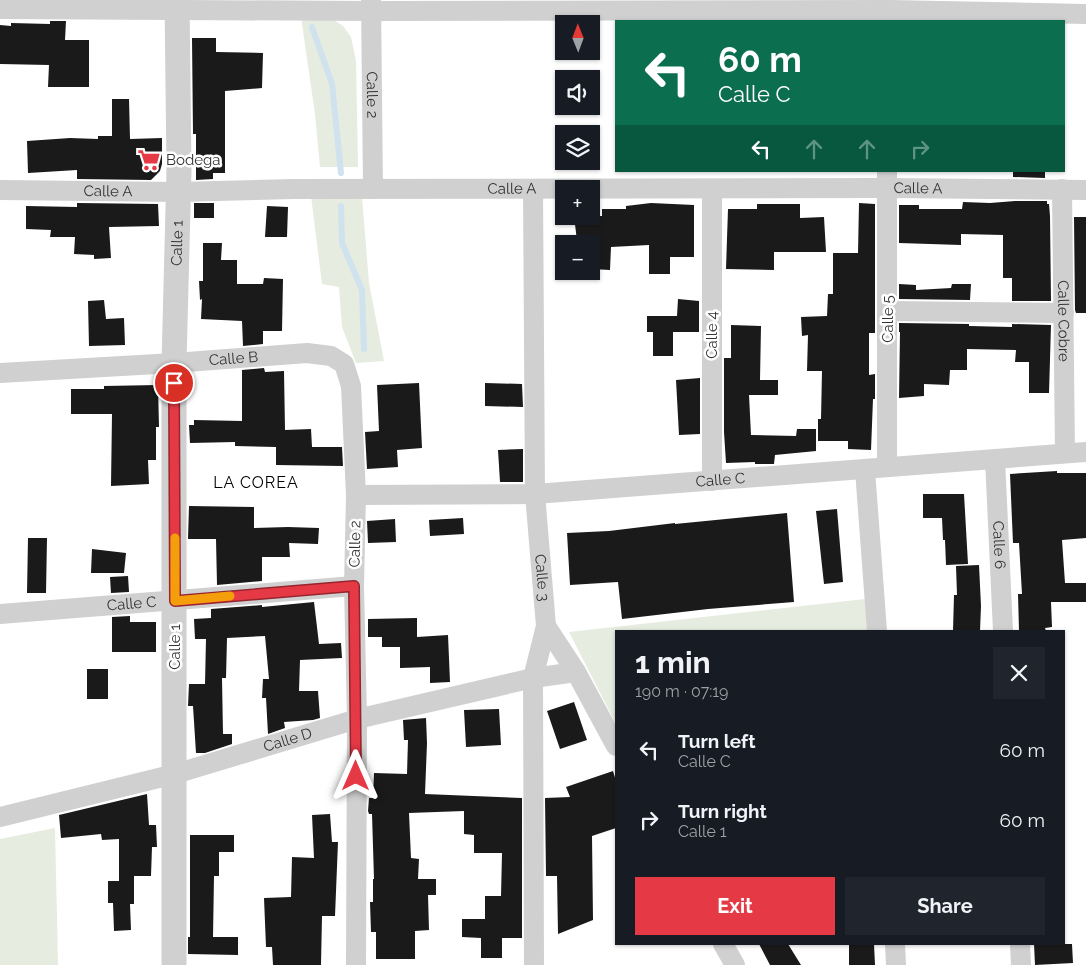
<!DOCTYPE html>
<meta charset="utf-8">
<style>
body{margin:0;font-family:Raleway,sans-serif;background:#20242c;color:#f1f3f6;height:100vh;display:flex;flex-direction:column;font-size:19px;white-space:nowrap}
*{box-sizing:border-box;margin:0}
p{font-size:16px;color:#9ea1a6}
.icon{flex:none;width:28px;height:28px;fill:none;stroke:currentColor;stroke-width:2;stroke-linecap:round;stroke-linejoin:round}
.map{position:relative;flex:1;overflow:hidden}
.details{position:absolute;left:615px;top:630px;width:450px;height:315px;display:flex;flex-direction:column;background:#171b24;border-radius:0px;box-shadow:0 1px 4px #0004}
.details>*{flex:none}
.hud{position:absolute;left:615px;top:20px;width:450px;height:152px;border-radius:0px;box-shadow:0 1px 4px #0004;background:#0b6e4f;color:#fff;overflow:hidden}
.needle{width:32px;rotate:359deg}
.fabs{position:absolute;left:555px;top:15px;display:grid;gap:10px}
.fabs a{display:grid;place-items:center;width:45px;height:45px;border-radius:0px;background:#171b24;box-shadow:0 1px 4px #0004;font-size:25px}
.pin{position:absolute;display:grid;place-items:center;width:42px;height:42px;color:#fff;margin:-21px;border:2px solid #fff;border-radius:50%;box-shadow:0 1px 5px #0007}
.me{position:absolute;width:55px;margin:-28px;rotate:0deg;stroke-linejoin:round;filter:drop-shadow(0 0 4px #0008)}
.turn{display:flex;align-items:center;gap:18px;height:105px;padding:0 20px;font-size:22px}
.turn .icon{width:65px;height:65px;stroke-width:2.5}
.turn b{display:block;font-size:35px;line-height:42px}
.lanes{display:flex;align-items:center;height:48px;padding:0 20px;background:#0003;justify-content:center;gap:25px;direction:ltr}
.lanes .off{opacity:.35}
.round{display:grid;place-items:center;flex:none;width:52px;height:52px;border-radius:0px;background:#20242c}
.head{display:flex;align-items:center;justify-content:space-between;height:85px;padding:0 20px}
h1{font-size:30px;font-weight:700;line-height:38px}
.primary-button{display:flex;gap:10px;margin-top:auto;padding:10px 20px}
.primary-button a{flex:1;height:58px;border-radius:0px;background:#e63946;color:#fff;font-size:20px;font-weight:700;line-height:58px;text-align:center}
.primary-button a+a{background:#20242c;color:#f1f3f6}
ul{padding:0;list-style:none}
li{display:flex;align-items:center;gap:15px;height:70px;padding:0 20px}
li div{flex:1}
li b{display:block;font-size:19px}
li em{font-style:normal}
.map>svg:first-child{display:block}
</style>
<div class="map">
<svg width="1086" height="965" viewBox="0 0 1086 965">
<rect width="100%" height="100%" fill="#fff"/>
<path fill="#e6ecdf" d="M301 17 334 20 343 26 351 37 356 61 358 167H320L315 114Z
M311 196 362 197 369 283 384 361 356 363 342 327 339 287 322 284Z
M865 599 868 631H616V724L569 632Z
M55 828 58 965H0V839Z"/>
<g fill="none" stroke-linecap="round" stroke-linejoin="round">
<path stroke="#cfe2ee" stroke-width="6" d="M312 27 332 84 341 173
M341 206 342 243 362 290 364 349"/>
</g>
<path fill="#1a1a1a" d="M50 21H66L65 40H89V87H48L49 65 0 64V25L11 26V23L50 24Z
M192 38H216V52L263 53 262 88 225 91V173H213V179L196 180V134H193Z
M112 99H129L130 139 162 138V164L160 171 151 180 77 179V170L28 173 27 141 70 138 98 139V136H112Z
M1013 171H1045V178L1013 177Z
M1015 201H1047V204H1049L1050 216 1051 301H1012V278H1003V235L961 234V245L899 243V205H919V209H962L963 202 990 203Z
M77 203 158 204 159 226 109 227 111 258 94 259V255L74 254 75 237H50L51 230 26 229V206L77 207Z
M194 203H214V218H194Z
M651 203 694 205V257H670V274H649V245L611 247 610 270 591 269V244H574L573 241H577L574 216H602V209H626V206Z
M859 203 875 204V333H869V375L875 374V399H873L871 450 848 449V441H818V419H821L822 371H807L808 335 802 336 801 317 827 316 828 294H833V253H858Z
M757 204H800V218L824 217 826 252H774V270L726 269 728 209H757Z
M267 206 288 207 287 237H265Z
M1074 217H1086V313H1076L1075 310Z
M203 243H222L221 260H237V284H263L264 278 283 279 282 331H263V344L243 346 242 321 201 319 202 299 200 300 199 281H203Z
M899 284 916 285V290L951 288 952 284H971L970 300 899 299Z
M678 299 699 301V332H673V356H653V332H647V316H677Z
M104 300 106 319 124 318 125 345 89 346 88 301Z
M899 323 969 324V326L1012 327V324L1051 325 1049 393H1029V362H1015L1016 350 967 349V370H950L949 385 924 384V396L899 398 900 332H899Z
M731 325 761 326 760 380H778V395H749L751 435 796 436 797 429H816V451L775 455 774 464H755V462L726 463 724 432V358H731Z
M264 368 265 372 284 371 285 430 311 429 312 447H342L343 466 276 465V447L235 446V442L190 443 189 425H194V420L242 421V370Z
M700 378V434L679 435 676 380Z
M419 383 422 448 397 450 398 467 367 469 365 432 379 431 377 385Z
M485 383 522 384 523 407 485 406Z
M158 385 159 427H156V460H148L149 484 111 486 112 414H71V389H104V386Z
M523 449V482H500L498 450Z
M1057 471V473H1086V538L1062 540 1065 583H1086V602H1051L1052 627 1045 628 1046 631H1019L1018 594H1022L1019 543H1013L1010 474Z
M923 494H964L968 564 946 565 945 540H943L942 518H923Z
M189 506 254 507V528L288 527 319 528 318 544 289 543 290 557H262V581L217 585 216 539H188Z
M837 509 843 582 824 584 816 511Z
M787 513 794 602 708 609 622 619 618 582 570 585 567 533 609 531 675 523V524Z
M463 518 464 534 430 536 429 520Z
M395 519 396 542 368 543 367 521Z
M28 538H47L46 593H27Z
M92 549 126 553 124 573H91Z
M979 565 981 606 980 631H953L954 595H957L956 566Z
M128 576 129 592 111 593 110 577Z
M314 602 319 644 341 643 342 658 300 660 299 691H318L320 718 313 720 284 722 285 728 268 734 266 698H262L263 679H269L265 636 227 638 226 678H222L223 734H232V744L205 753H196L193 706H188L189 684H205L206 639H195L194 619 211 618V609L262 605V607Z
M130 616V622H156V652H112V617Z
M417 618V637L448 635 450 682 430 683V667L400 668V647H382V637H368V619Z
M87 669H108V699H87Z
M574 702 587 740 560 749 547 711Z
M499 709 501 745 466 747 464 710Z
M426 718 427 743 425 794 522 798V938H502V958H481V938L462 937V919H485V896H501L502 853H474V835L464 834V811L409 813 411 858 419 859 418 879H436V895H428L429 930 415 931V959H376V932H371L370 902H373V879H374L372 814H369L368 811 369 798H373L374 773 407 774 408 740H404L403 720Z
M613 771 616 781V828L592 836 593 920 558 934 557 876H546L545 798 570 797 566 787Z
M147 794 149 825H156L157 847H152L151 876H134V904H130L131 930 114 931 113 903H108V881H119V839L102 840 101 834 61 838 59 815Z
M330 814 332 842H338L335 916H322L321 965H273L272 947H266L264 898 291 897 292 857 314 858 312 815Z
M190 835H234V852H219V876H214L213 937H238V955L188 954V937H190Z
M759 944H788L801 965H770Z
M849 944H874L875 965H849Z
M1034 944H1072L1073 963 1035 965Z"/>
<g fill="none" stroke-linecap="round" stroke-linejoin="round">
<g stroke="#d0d0d0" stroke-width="20">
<path id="s1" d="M371 0 373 189"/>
<path d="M0 9 371 11 890 10 1086 14"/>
<path d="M887 171V467"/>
<path id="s2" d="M533 189 535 494 546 626 533 678 534 965"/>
<path id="s3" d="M1062 189 1065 453"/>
<path id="s4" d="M0 190 178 192 294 189 887 188 1086 190"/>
<path d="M888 311 1064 313"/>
<path id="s5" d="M0 373 174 363 307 353 331 356 344 364 351 386 356 495 354 586 357 719 356 965"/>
<path id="s6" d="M995 459 1003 631"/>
<path d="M865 470 877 631"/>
<path d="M712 481V189"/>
<path id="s7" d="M356 495 535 494 1086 452"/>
<path id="s8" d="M0 614 354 586"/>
<path d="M546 626 576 672 616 746"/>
<path id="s9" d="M0 817 175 774 357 719 533 678 576 672"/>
<path d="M723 944 735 965"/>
<path d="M895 944 896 965"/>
<path d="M1020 944 1021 965"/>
</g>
<path stroke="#d0d0d0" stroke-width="25" id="s10" d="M174 965V363L179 170 177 0"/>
</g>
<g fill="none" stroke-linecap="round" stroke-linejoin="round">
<defs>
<path id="route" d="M174 383 175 601 354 586 356 776"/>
</defs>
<use href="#route" stroke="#96252e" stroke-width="12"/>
<use href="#route" stroke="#e63946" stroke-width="9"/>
<path stroke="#f59e0b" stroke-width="9" d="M175 538V601L230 596"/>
</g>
<defs>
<symbol id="supermarket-bare" viewBox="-9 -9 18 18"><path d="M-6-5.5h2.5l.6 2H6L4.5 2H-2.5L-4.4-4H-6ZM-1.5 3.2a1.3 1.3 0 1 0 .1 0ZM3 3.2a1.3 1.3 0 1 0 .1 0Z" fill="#e63946" stroke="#fff" stroke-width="2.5" paint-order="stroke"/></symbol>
</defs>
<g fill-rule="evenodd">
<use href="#supermarket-bare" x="133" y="144" width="32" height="32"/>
</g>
<g text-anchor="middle" stroke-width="5" stroke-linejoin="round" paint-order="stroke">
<g font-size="15" fill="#333" stroke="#fff">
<text dy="5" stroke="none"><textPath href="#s1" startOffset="95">Calle 2</textPath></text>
<text dy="5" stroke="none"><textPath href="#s4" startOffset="918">Calle A</textPath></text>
<text dy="5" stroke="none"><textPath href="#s4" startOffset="512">Calle A</textPath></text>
<text dy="5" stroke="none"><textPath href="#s4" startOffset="108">Calle A</textPath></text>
<text dy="5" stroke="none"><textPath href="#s10" startOffset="722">Calle 1</textPath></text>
<text transform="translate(888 319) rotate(-90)" y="5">Calle 5</text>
<text dy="5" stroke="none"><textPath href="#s3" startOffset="132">Calle Cobre</textPath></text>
<text transform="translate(712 335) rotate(-90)" y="5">Calle 4</text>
<text dy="5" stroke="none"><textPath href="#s5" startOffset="234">Calle B</textPath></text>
<text dy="5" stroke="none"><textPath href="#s7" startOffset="365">Calle C</textPath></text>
<text transform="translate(355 544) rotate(-89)" y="5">Calle 2</text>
<text dy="5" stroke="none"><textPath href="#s6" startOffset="86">Calle 6</textPath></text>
<text dy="5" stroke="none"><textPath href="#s2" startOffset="389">Calle 3</textPath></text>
<text dy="5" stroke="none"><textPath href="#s8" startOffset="132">Calle C</textPath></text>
<text transform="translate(175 647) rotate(-90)" y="5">Calle 1</text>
<text dy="5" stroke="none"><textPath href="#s9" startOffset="298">Calle D</textPath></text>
</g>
<g font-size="15" fill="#333" stroke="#fff" text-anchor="start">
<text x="166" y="165">Bodega</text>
</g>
<g font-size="16" letter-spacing="1" fill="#000" stroke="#fff">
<text x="256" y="488">LA COREA</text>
</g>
</g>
</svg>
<div class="fabs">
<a><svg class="needle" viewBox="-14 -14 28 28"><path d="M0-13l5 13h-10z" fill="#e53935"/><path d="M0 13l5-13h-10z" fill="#9ea1a6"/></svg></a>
<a><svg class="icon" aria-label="sound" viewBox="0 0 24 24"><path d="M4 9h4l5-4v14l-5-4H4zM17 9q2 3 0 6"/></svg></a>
<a><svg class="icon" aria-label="layers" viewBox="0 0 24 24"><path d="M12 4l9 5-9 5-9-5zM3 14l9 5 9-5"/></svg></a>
<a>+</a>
<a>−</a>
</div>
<div class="pin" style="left:174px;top:383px;background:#d93025"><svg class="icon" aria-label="arrive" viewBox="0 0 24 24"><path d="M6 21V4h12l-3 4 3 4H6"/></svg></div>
<svg class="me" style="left:356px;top:776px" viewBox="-20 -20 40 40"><path d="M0-17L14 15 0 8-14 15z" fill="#e63946" stroke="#fff" stroke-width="4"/></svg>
<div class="hud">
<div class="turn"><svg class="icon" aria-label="left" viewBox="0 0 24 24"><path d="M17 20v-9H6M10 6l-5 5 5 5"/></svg><div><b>60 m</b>Calle C</div></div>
<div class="lanes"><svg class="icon" aria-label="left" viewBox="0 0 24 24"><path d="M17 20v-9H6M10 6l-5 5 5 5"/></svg><svg class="icon off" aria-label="ahead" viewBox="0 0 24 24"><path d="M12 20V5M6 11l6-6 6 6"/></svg><svg class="icon off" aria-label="ahead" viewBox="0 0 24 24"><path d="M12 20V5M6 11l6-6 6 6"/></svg><svg class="icon off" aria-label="right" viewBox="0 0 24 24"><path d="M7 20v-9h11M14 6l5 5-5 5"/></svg></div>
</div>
<section class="details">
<div class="head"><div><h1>1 min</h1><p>190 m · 07:19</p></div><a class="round"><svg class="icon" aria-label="close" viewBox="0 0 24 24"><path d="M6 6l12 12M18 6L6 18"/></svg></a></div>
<ul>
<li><svg class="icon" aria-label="left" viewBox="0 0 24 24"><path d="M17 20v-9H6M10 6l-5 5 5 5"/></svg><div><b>Turn left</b><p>Calle C</p></div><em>60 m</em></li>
<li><svg class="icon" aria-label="right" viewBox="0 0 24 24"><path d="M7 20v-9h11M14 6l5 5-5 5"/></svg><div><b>Turn right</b><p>Calle 1</p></div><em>60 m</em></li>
</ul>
<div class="primary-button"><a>Exit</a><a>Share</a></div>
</section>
</div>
